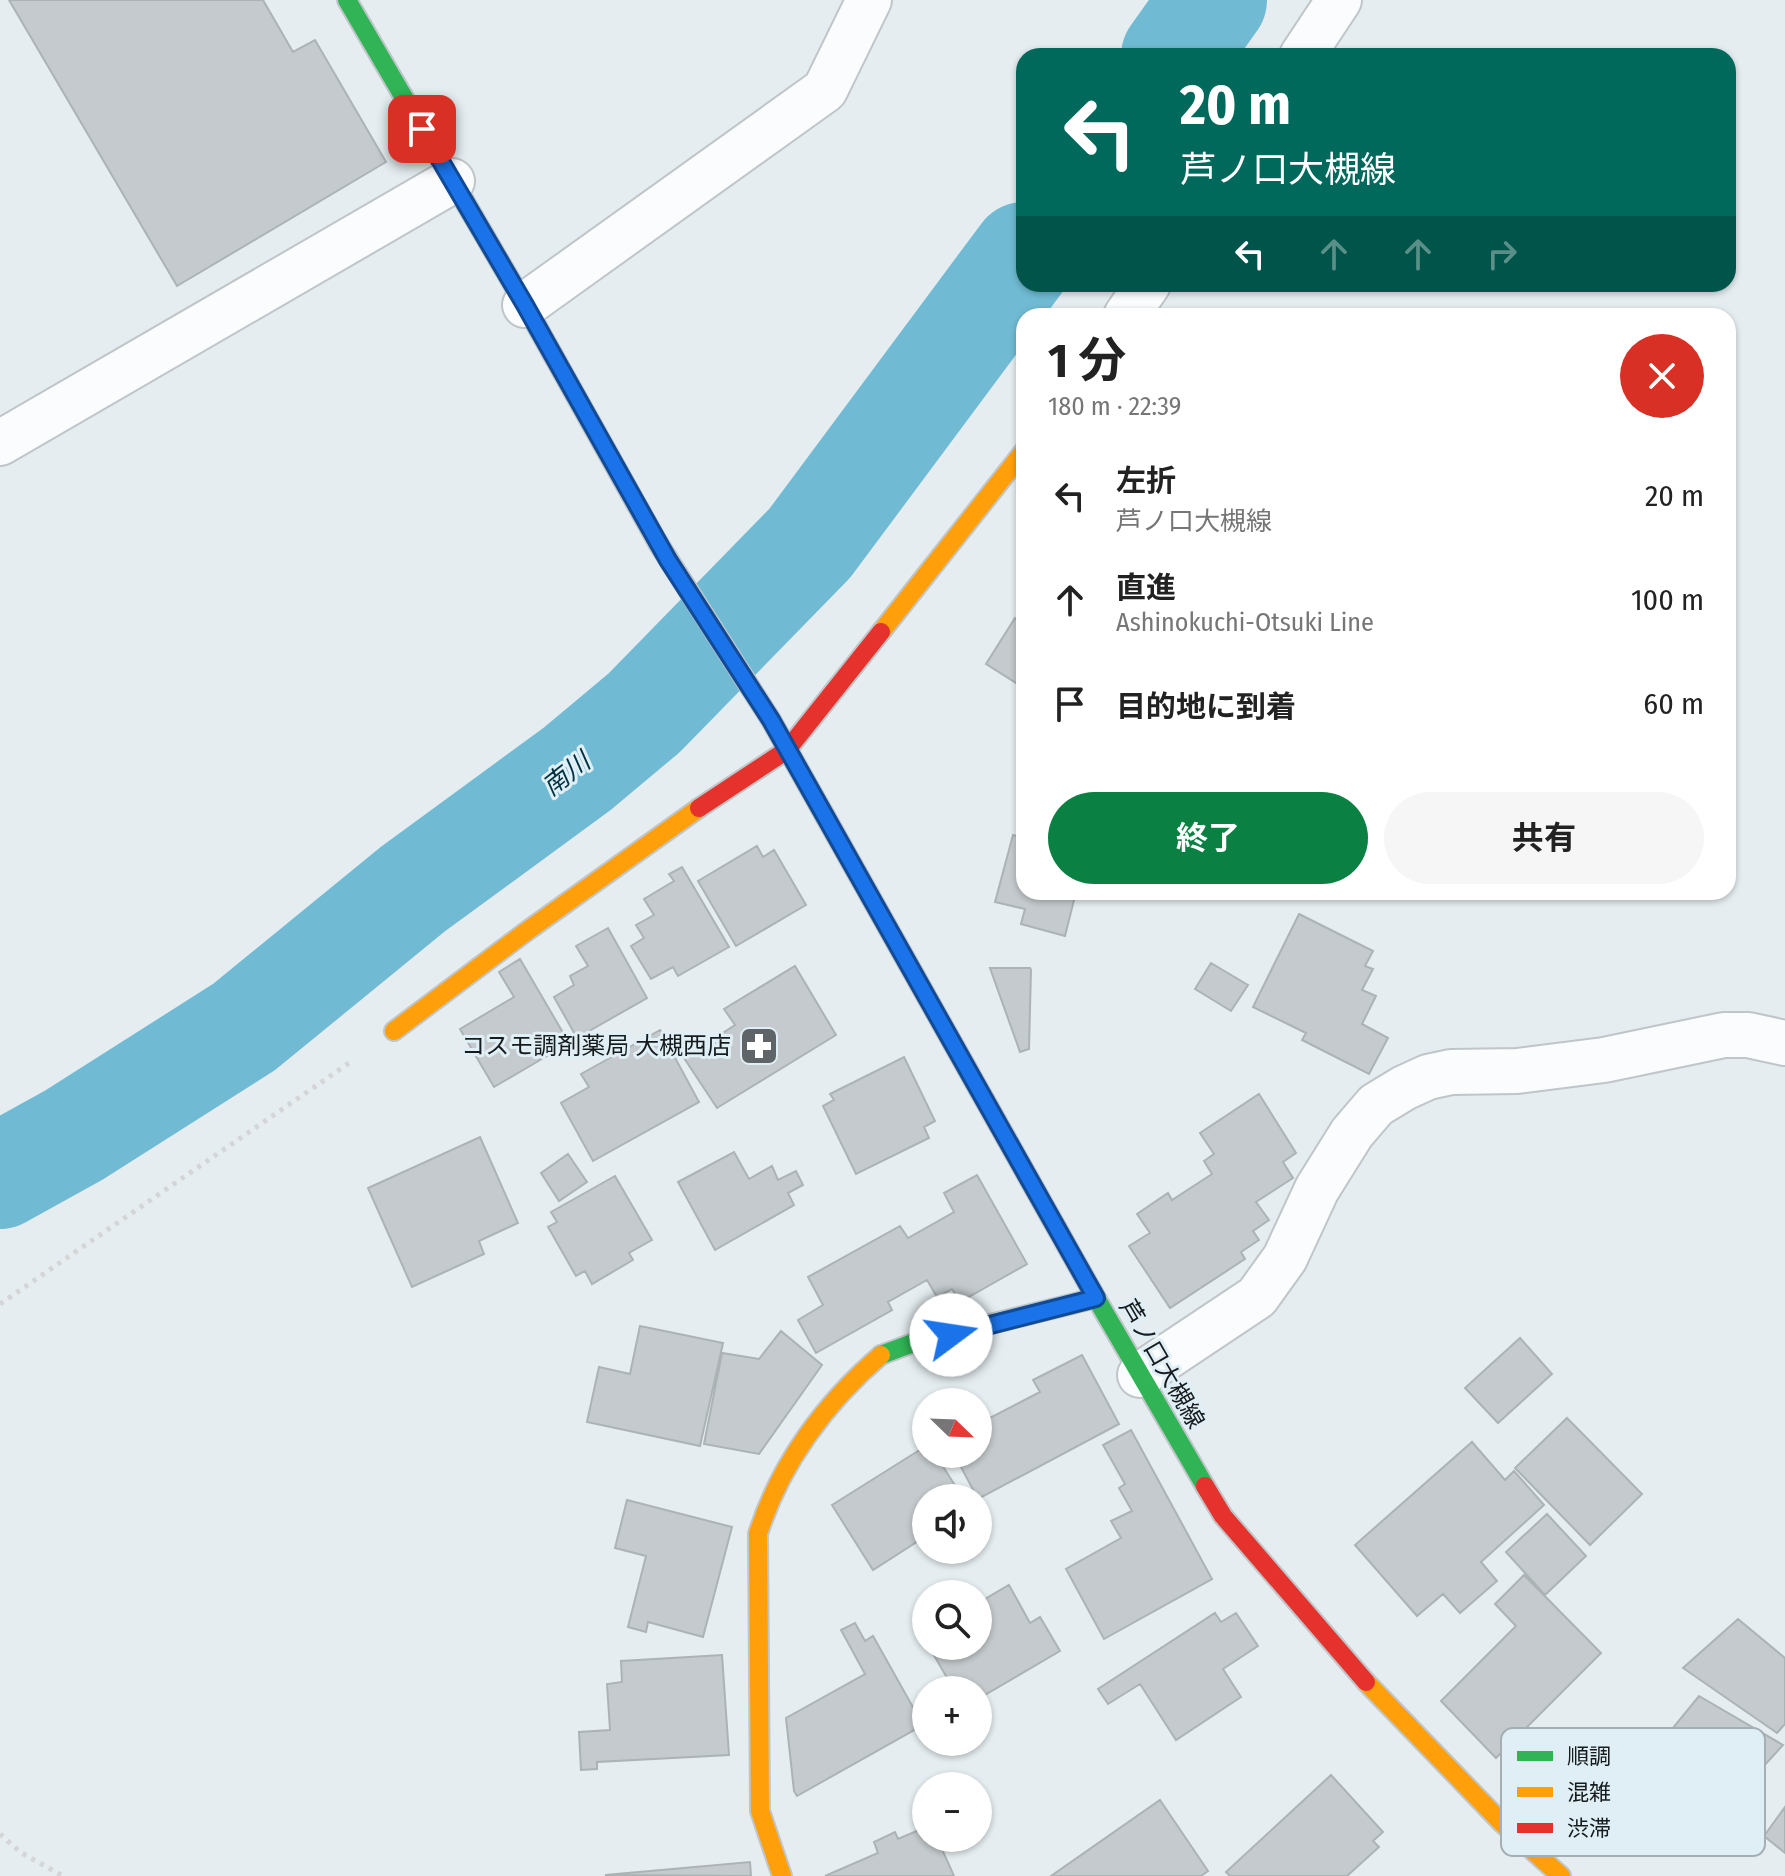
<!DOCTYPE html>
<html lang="ja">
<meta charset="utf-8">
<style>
body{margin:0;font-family:"Fira Sans Condensed","Noto Sans JP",sans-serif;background:#f6f6f6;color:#222;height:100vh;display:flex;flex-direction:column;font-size:30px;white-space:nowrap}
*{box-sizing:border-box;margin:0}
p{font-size:26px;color:#767676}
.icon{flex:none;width:44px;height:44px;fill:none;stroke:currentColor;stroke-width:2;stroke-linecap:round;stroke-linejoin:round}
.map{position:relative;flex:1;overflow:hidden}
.panel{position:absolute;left:1016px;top:308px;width:720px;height:592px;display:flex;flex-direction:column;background:#fff;border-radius:24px;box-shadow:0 2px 6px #0004}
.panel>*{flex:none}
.hud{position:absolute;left:1016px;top:48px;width:720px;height:244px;border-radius:24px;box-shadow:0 2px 6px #0004;background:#00695c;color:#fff;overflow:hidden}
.needle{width:52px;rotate:113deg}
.buttons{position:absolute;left:912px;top:1388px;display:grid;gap:16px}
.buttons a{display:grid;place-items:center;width:80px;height:80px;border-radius:50%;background:#fff;box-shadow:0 2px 6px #0004;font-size:40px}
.pin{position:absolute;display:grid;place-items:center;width:68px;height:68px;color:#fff;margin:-34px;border-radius:16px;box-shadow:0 4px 12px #0006}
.me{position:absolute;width:88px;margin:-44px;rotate:76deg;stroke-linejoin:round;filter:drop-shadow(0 0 6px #0008)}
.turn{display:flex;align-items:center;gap:28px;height:168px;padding:0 32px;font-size:36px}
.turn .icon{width:104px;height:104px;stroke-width:2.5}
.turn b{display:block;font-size:56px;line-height:68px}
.lanes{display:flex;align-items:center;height:76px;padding:0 32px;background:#0003;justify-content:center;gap:40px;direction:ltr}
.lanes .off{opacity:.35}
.round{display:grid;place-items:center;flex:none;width:84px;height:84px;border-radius:42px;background:#f6f6f6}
.summary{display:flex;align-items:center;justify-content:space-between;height:136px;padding:0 32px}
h1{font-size:48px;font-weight:700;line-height:60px}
.cta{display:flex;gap:16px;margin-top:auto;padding:16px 32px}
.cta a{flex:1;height:92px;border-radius:48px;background:#0b8043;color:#fff;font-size:32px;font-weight:700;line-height:92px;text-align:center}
.cta a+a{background:#f6f6f6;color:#222}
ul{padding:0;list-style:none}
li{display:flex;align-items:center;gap:24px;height:104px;padding:0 32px}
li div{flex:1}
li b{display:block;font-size:30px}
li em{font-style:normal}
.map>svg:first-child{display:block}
</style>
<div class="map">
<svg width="1785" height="1876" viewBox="0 0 1785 1876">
<rect width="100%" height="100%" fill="#e5edf0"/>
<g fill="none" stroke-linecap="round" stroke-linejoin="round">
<path stroke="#70bbd3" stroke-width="106" d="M1174 56 1214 0
M0 1176 74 1135 244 1027 413 889 577 769 644 713 810 543 1024 255"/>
</g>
<path fill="#c4cacd" stroke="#acb3b5" stroke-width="2" d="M9 0H263L293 52 315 40 386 162 177 286Z
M1015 618 1024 624V688L986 664Z
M1013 835 1024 838V892H1076L1065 936 1021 924 1025 909 995 902Z
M757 846 763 857 774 850 806 905 736 946 698 881Z
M682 867 729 947 678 976 673 967 651 979 631 946 644 938 636 925 654 915 644 899 674 881 669 874Z
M1299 914 1373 951 1365 966 1373 969 1362 990 1376 996 1362 1024 1388 1038 1369 1074 1302 1040 1306 1033 1253 1007Z
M608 928 647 998 577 1038 554 997 574 985 570 976 588 966 576 946Z
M520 959 569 1043 494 1087 460 1029 514 997 499 972Z
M1211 963 1248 985 1231 1011 1195 989Z
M795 966 836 1035 717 1108 684 1058 735 1025 724 1009Z
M990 968H1030L1031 970 1029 1049 1020 1052Z
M660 1030 699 1102 593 1161 561 1103 589 1087 581 1074Z
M904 1057 935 1121 924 1127 929 1138 856 1174 823 1106 834 1100 830 1094Z
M1259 1094 1296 1153 1283 1162 1293 1178 1256 1202 1269 1220 1253 1231 1259 1240 1241 1252 1245 1259 1170 1308 1129 1246 1150 1233 1137 1214 1168 1193 1172 1200 1212 1174 1204 1161 1214 1154 1200 1133Z
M480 1137 518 1223 479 1241 484 1254 412 1287 368 1188Z
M734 1152 749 1179 772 1166 778 1180 796 1171 803 1185 788 1193 794 1205 715 1250 678 1182Z
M568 1154 587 1182 559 1201 541 1173Z
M977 1175 1027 1264 960 1302 952 1289 937 1297 927 1280 888 1302 892 1310 816 1353 798 1320 823 1305 808 1277 900 1226 908 1238 954 1212 944 1193Z
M615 1176 652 1240 629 1253 633 1260 592 1284 585 1271 576 1276 548 1227 557 1222 551 1212Z
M640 1326 723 1343 700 1446 587 1422 599 1367 630 1374Z
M781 1331 822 1365 759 1454 704 1444 722 1353 759 1359Z
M1520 1338 1552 1374 1498 1423 1465 1388Z
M1082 1355 1119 1424 978 1499 954 1454H978V1424L1040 1392 1033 1380Z
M1567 1418 1642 1494 1590 1545 1515 1468Z
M1131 1430 1212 1579 1104 1639 1066 1569 1121 1538 1111 1521 1132 1511 1119 1488 1125 1484 1103 1445Z
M1472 1442 1505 1480 1514 1471 1544 1505 1481 1562 1497 1581 1460 1613 1443 1594 1417 1616 1355 1545Z
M926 1446V1454H935L963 1498H926V1536L873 1570 832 1505Z
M627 1500 732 1527 703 1637 648 1622 646 1632 628 1627 646 1556 615 1548Z
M1547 1514 1586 1556 1545 1595 1506 1552Z
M1524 1575 1601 1653 1496 1758 1441 1701 1516 1626 1495 1604Z
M1009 1585 1030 1623 1040 1617 1060 1651 978 1699V1690H954L931 1650 937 1646H978V1603Z
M1215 1613 1221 1622 1236 1613 1258 1646 1223 1669 1241 1697 1176 1740 1140 1684 1108 1704 1098 1689Z
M1738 1619 1785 1658V1724L1777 1733 1683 1668Z
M855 1623 865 1641 873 1636 923 1725 797 1796 794 1791 786 1718 865 1674 841 1630Z
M722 1655 729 1755 597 1762V1769L581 1770 579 1732 610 1730 607 1684 622 1682 621 1661Z
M1699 1696 1783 1745 1742 1790 1687 1801 1646 1761Z
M1331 1775 1383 1832 1373 1841 1379 1847 1347 1876H1230L1226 1872Z
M1160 1800 1208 1871 1201 1876H1051Z
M1785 1807V1853L1764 1836Z
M926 1827V1838H937L954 1876H825L878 1853 874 1842 895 1832 898 1839Z
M750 1862 751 1876 605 1875Z"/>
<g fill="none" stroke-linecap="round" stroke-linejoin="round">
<defs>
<path id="street" d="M1302 56 1339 0
M525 305 825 90 869 0
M1126 316 1148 284
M0 443 452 181
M1140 1375 1257 1297 1285 1258 1317 1189 1352 1133 1376 1105 1404 1088 1428 1077 1451 1072 1517 1071 1604 1060 1724 1035H1748L1785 1043"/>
<path id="fast" d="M347 0 525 305 658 543
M825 816 1096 1298 1205 1486
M881 1355 913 1343 1096 1298"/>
<path id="slow" d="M881 632 1024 451
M394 1031 527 931 699 808
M1366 1682 1501 1822 1561 1876
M782 1876 760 1811 758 1534C780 1464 825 1403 881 1355"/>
<path id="jam" d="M658 543 771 720 825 816
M699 808 787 750 881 632
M1205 1486 1223 1516 1366 1682"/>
</defs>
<use href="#street" stroke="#bfc5c8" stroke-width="48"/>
<use href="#fast" stroke="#bfc5c8" stroke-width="22"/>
<use href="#slow" stroke="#bfc5c8" stroke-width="22"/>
<use href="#jam" stroke="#bfc5c8" stroke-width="22"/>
<path stroke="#d3d5d6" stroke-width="5" stroke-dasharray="4 6" stroke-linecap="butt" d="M0 1304 352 1061
M0 1834 20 1852 63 1876"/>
<use href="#street" stroke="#fbfcfd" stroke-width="44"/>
<use href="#fast" stroke="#30b455" stroke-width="18"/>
<use href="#slow" stroke="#ff9f0a" stroke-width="18"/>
<use href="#jam" stroke="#e5322d" stroke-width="18"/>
</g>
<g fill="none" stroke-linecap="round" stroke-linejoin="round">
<defs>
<path id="route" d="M422 129 525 305 668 560 771 720 1096 1298 951 1335"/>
</defs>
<use href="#route" stroke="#114b97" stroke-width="20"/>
<use href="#route" stroke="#1a73e8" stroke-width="14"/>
</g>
<defs>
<symbol id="pharmacy-square" viewBox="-11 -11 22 22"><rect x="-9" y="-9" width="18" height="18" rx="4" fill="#5e6467" stroke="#e0eff5"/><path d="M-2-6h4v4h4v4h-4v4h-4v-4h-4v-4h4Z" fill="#fff"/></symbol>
</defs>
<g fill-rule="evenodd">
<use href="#pharmacy-square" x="737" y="1024" width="44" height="44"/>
</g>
<g text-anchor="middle" stroke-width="6" stroke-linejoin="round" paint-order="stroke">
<g font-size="24" fill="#161b1d" stroke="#e0eff5" text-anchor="end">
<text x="731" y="1054">コスモ調剤薬局 大槻西店</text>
</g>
<g font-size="24" fill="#161b1d" stroke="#e0eff5">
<text transform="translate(1162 1364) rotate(60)" y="8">芦ノ口大槻線</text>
</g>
<g font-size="26" font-style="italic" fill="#003240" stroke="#e0eff5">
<text transform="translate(566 774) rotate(-38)" y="9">南川</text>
</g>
</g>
<rect x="1501" y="1728" width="264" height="128" rx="12" fill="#e0eff5" stroke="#a3afb4" stroke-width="2"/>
<rect x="1517" y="1751" width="36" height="10" fill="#30b455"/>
<rect x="1517" y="1787" width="36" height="10" fill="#ff9f0a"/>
<rect x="1517" y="1823" width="36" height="10" fill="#e5322d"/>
<g font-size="22" fill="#161b1d">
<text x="1567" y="1764">順調</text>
<text x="1567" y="1800">混雑</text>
<text x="1567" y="1836">渋滞</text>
</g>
</svg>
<div class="buttons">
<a><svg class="needle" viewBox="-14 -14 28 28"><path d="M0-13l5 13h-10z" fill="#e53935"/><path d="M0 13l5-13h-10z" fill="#767676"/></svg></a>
<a><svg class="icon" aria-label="sound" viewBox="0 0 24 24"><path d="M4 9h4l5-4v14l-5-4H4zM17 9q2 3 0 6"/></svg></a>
<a><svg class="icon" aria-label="search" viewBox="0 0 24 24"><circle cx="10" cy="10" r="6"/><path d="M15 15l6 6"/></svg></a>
<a>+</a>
<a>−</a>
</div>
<div class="pin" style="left:422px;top:129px;background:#d93025"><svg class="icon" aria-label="arrive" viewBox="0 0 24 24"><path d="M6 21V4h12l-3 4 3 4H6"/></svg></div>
<svg class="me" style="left:951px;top:1335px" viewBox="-20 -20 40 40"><circle r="19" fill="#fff"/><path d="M0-13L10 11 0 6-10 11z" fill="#1a73e8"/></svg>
<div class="hud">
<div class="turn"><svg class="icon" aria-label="left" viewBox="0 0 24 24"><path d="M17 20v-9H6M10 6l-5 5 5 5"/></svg><div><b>20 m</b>芦ノ口大槻線</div></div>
<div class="lanes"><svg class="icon" aria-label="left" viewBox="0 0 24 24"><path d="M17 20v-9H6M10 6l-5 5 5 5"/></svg><svg class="icon off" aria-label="ahead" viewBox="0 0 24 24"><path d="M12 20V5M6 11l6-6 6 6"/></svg><svg class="icon off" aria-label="ahead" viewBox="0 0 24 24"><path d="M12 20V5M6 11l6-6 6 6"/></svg><svg class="icon off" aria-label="right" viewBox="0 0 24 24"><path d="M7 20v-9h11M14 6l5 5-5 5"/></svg></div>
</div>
<section class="panel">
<div class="summary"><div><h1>1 分</h1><p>180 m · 22:39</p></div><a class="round" style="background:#d93025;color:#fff"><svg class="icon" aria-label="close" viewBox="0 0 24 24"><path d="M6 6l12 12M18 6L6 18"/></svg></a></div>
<ul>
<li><svg class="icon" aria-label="left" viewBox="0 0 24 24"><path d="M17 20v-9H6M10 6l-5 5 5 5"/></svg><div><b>左折</b><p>芦ノ口大槻線</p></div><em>20 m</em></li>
<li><svg class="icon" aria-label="ahead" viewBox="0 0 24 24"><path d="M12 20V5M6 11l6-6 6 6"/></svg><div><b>直進</b><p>Ashinokuchi-Otsuki Line</p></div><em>100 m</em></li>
<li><svg class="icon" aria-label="arrive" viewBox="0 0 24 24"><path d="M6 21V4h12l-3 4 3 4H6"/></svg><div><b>目的地に到着</b></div><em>60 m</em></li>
</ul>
<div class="cta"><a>終了</a><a>共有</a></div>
</section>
</div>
